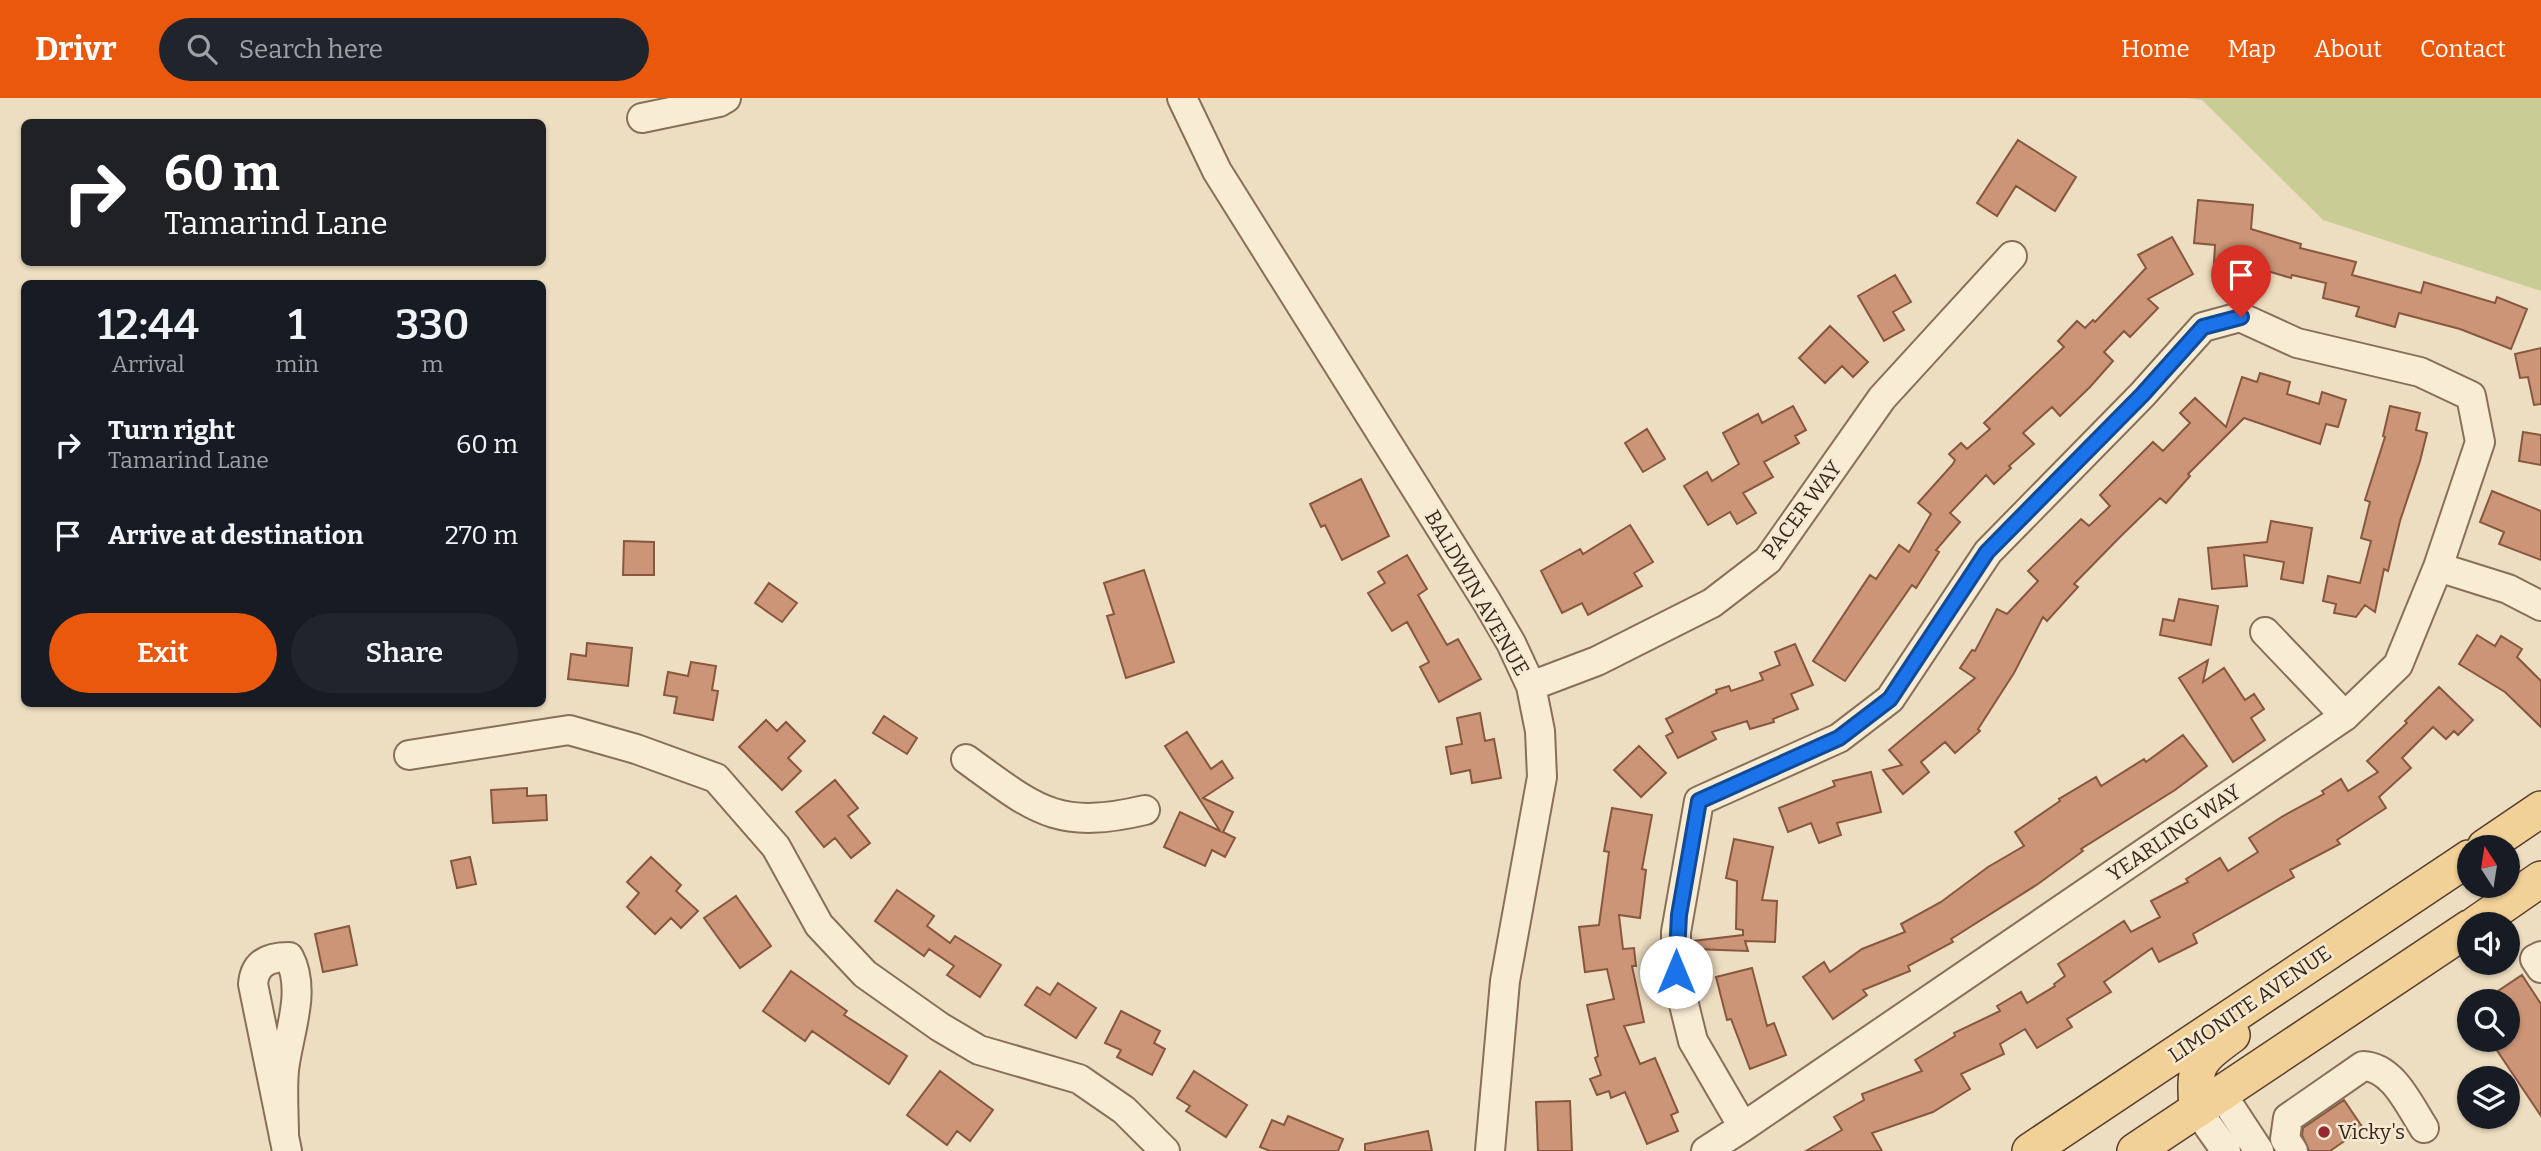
<!DOCTYPE html>
<style>
body{margin:0;font-family:Bitter,serif;background:#20242c;color:#f1f3f6;height:100vh;display:flex;flex-direction:column;font-size:26px;white-space:nowrap}
*{box-sizing:border-box;margin:0}
p{font-size:23px;color:#9ea1a6}
.icon{flex:none;width:38px;height:38px;fill:none;stroke:currentColor;stroke-width:2;stroke-linecap:round;stroke-linejoin:round}
.map{position:relative;flex:1;overflow:hidden}
.drawer{position:absolute;left:21px;top:182px;width:525px;height:427px;display:flex;flex-direction:column;background:#171b24;border-radius:10px;box-shadow:0 2px 5px #0004}
.drawer>*{flex:none}
.banner{position:absolute;left:21px;top:21px;width:525px;height:147px;border-radius:10px;box-shadow:0 2px 5px #0004;background:#202124;color:#fff;overflow:hidden}
.needle{width:46px;rotate:348deg}
.tools{position:absolute;left:2457px;top:737px;display:grid;gap:14px}
.tools a{display:grid;place-items:center;width:63px;height:63px;border-radius:50%;background:#171b24;box-shadow:0 2px 5px #0004;font-size:35px}
.pin{position:absolute;display:grid;place-items:center;width:60px;height:60px;color:#fff;margin:-72px -30px;border-radius:50% 50% 50% 0;rotate:-45deg;box-shadow:0 0 7px #0007}
.pin .icon{rotate:45deg}
.me{position:absolute;width:77px;margin:-38px;rotate:0deg;stroke-linejoin:round;filter:drop-shadow(0 0 5px #0008)}
.turn{display:flex;align-items:center;gap:24px;height:147px;padding:0 28px;font-size:32px}
.turn .icon{width:91px;height:91px;stroke-width:2.5}
.turn b{display:block;font-size:49px;line-height:60px}
.eta{display:flex;justify-content:space-evenly;align-items:center;height:119px;text-align:center}
.eta b{font-size:42px;font-weight:600;line-height:49px}
.button{display:flex;gap:14px;margin-top:auto;padding:14px 28px}
.button a{flex:1;height:80px;border-radius:42px;background:#ea580c;color:#fff;font-size:28px;font-weight:600;line-height:80px;text-align:center}
.button a+a{background:#20242c;color:#f1f3f6}
ul{padding:0;list-style:none}
li{display:flex;align-items:center;gap:21px;height:91px;padding:0 28px}
li div{flex:1}
li b{display:block;font-size:26px}
li em{font-style:normal}
header{display:flex;align-items:center;gap:42px;box-sizing:border-box;height:98px;padding:0 35px;background:#ea580c;color:#fff}
header strong{font-size:33px}
nav{display:flex;gap:38px;margin-inline-start:auto;font-size:24px}
.search{width:490px;height:63px;background:#20242c;display:flex;align-items:center;gap:18px;box-sizing:border-box;padding:0 24px;border-radius:38px;color:#9ea1a6;font-size:26px}
.map>svg:first-child{display:block}
</style>
<header>
<strong>Drivr</strong>
<div class="search"><svg class="icon" aria-label="search" viewBox="0 0 24 24"><circle cx="10" cy="10" r="6"/><path d="M15 15l6 6"/></svg>Search here</div>
<nav><a>Home</a><a>Map</a><a>About</a><a>Contact</a></nav>
</header>
<div class="map">
<svg width="2541" height="1053" viewBox="0 0 2541 1053">
<rect width="100%" height="100%" fill="#eedec1"/>
<path fill="#c9cc95" d="M2187 0H2541V193L2323 122 2202 2Z"/>
<path fill="#cd9577" stroke="#87573e" stroke-width="2" d="M2018 42 2076 79 2055 113 2016 88 1997 118 1977 105Z
M2198 102 2253 107 2251 131 2301 146 2300 150 2356 164 2352 177 2421 195 2424 184 2495 205 2497 199 2527 211 2511 251 2460 231 2399 215 2395 229 2356 218 2359 209 2323 200 2326 185 2292 177 2291 180 2254 169 2214 165 2215 147 2194 145Z
M2172 139 2193 176 2148 201 2158 210 2130 239 2124 233 2104 254 2113 263 2090 289 2060 318 2052 309 2023 335 2034 346 2009 368 2011 370 1994 386 1986 377 1950 415 1960 424 1936 452 1939 454 1916 490 1912 487 1845 583 1813 563 1870 477 1876 481 1899 447 1909 454 1931 416 1918 405 1953 366 1955 362 1949 356 1961 345 1967 351 1990 331 1984 325 2064 249 2058 243 2077 223 2085 230 2093 222 2095 224 2146 170 2138 157Z
M1895 177 1911 204 1893 214 1904 232 1884 243 1858 198Z
M1830 228 1868 264 1853 279 1842 268 1825 285 1799 260Z
M2541 250V306L2534 307 2528 279 2520 280 2515 256Z
M2260 275 2290 284 2287 296 2319 306 2322 294 2346 302 2338 329 2326 326 2320 346 2244 320 2188 376 2190 378 2166 405 2160 400 2119 440 2074 486 2078 489 2047 523 2043 519 2014 575 1978 631 1980 633 1955 655 1945 644 1921 664 1929 674 1903 696 1883 672 1902 667 1889 652 1975 580 1960 570 1972 552 1975 553 1997 511 2007 516 2038 483 2028 473 2081 421 2089 428 2110 408 2100 397 2153 344 2163 353 2190 325 2180 315 2195 300 2226 329 2242 279 2257 284Z
M1793 308 1806 332 1795 338 1799 345 1764 364 1773 379 1743 395 1756 415 1737 426 1730 414 1708 427 1684 388 1707 374 1712 383 1739 366 1723 335 1758 316 1762 325Z
M2390 308 2420 315 2416 332 2427 335 2420 363 2400 423 2388 473 2384 471 2375 514 2365 507 2356 519 2334 515 2336 506 2323 503 2328 478 2360 485 2371 443 2361 440 2370 404 2365 402 2385 339 2383 338Z
M1647 331 1665 361 1643 374 1625 345Z
M2523 334 2541 337V367L2519 363Z
M1361 381 1389 438 1342 462 1325 427 1321 429 1310 406Z
M2492 393 2541 413V462L2499 446 2504 434 2480 424Z
M2271 423 2312 430 2303 485 2281 481 2284 464 2244 457 2247 488 2212 491 2208 450 2267 444Z
M1630 427 1653 464 1634 475 1642 488 1588 517 1582 505 1562 515 1541 473 1580 451 1583 456Z
M624 443 654 444V477H623Z
M1407 457 1427 491 1418 497 1447 547 1458 541 1481 581 1439 604 1420 569 1429 564 1407 524 1392 533 1368 495 1385 485 1378 474Z
M1144 472 1174 564 1126 580 1107 518 1114 516 1104 485Z
M769 485 797 505 782 524 755 505Z
M2179 501 2218 508 2211 547 2160 537 2163 521 2174 523Z
M2477 537 2495 548 2501 538 2522 551 2517 559 2541 583V629L2505 594 2459 566Z
M587 545 632 550 628 588 568 581 571 556 586 558Z
M1795 546 1813 587 1791 596 1798 611 1773 621 1774 624 1750 631 1747 623 1712 634 1716 641 1678 660 1666 638 1673 634 1666 621 1717 595 1716 592 1729 588 1731 593 1763 582 1760 575 1780 567 1775 554Z
M2208 562 2203 584 2224 570 2245 602 2254 596 2264 611 2251 620 2265 642 2233 664 2179 580Z
M691 564 716 568 712 592 718 593 713 622 674 615 677 599 664 597 668 574 688 578Z
M2439 589 2473 622 2458 637 2454 633 2446 641 2433 629 2402 660 2411 670 2379 699 2386 710 2337 742 2340 746 2290 772 2294 779 2193 836 2197 845 2159 864 2152 850 2104 884 2111 894 2067 921 2072 929 2037 950 2025 931 2000 946 2004 956 1961 976 1970 991 1933 1014 1872 1035 1882 1053H1806L1842 1032 1834 1019 1864 1002 1862 996 1922 973 1915 962 1955 938 1954 935 2000 913 1997 908 2021 894 2027 905 2055 888 2054 886 2065 878 2058 866 2124 823 2131 834 2160 819 2151 803 2188 784 2186 781 2220 760 2228 773 2258 754 2249 740 2283 718 2324 696 2322 693 2341 681 2348 693 2378 674 2367 663 2407 625 2405 623Z
M1480 615 1485 643 1494 641 1501 680 1472 685 1470 672 1451 676 1446 649 1462 646 1457 620Z
M884 618 917 640 907 656 873 635Z
M766 622 777 633 786 624 805 643 788 660 801 673 782 692 739 649Z
M1187 634 1211 671 1222 663 1233 680 1203 700 1233 714 1223 734 1235 740 1225 759 1212 752 1205 768 1164 749 1180 714 1220 733 1165 648Z
M2183 637 2207 668 2175 692 2081 751 2083 753 2038 786 1951 841 1953 844 1908 868 1910 873 1863 892 1867 897 1833 921 1803 879 1824 864 1830 874 1862 851 1905 834 1901 826 1941 804 1988 769 2024 748 2015 734 2060 703 2059 701 2096 679 2101 688 2144 661 2146 664Z
M1639 648 1666 675 1641 699 1614 672Z
M1871 674 1881 714 1837 725 1841 737 1819 745 1811 725 1788 734 1779 710 1835 688 1833 683Z
M835 682 858 710 848 718 870 745 851 760 835 740 824 749 796 714Z
M527 690V698L546 697 547 722 493 725 491 692Z
M1612 710 1652 717 1642 771 1646 772 1640 820 1619 817 1623 851 1634 850 1636 868H1632L1644 924 1624 928 1640 966 1655 960 1678 1014 1671 1017 1678 1033 1647 1046 1625 994 1611 1000 1609 993 1597 997 1590 981 1601 977 1595 960 1598 958 1587 907 1614 901 1607 871 1585 874 1579 829 1599 827 1609 754 1604 753Z
M1734 741 1773 749 1762 802 1777 803 1775 844 1745 843 1748 853 1693 851V843L1743 837V832L1736 831 1737 783 1726 780Z
M470 759 476 786 457 790 451 763Z
M651 759 681 787 676 793 698 813 681 830 671 820 655 836 627 809 639 795 627 784Z
M897 792 934 818 927 828 950 845 955 838 1001 867 980 899 947 877 954 868 929 851 924 858 875 823Z
M736 798 771 848 740 870 704 820Z
M349 828 357 867 323 874 315 836Z
M1752 870 1767 928 1774 925 1786 957 1750 971 1731 921 1727 922 1716 879Z
M791 873 847 913 844 917 907 958 889 986 812 933 805 943 763 913Z
M2522 877 2541 906V1018L2490 942H2508V903H2483Z
M1058 885 1096 910 1076 940 1025 907 1037 889 1050 897Z
M1121 913 1160 933 1154 945 1165 951 1152 977 1117 959 1121 952 1105 945Z
M940 973 993 1012 970 1043 957 1033 947 1047 907 1017Z
M1194 973 1247 1007 1226 1039 1186 1013 1190 1008 1177 1000Z
M2344 1002 2363 1030 2330 1053H2309L2302 1037 2303 1030Z
M1570 1003 1572 1053H1538L1536 1004Z
M1288 1018 1343 1041 1338 1053H1270L1260 1049 1272 1022 1284 1027Z
M1428 1033 1432 1053H1365V1046Z"/>
<g fill="none" stroke-linecap="round" stroke-linejoin="round">
<defs>
<path id="minor" d="M1182 0 1217 73 1487 504 1511 545 1531 588 1540 633 1542 679 1505 883 1490 1053
M642 20 719 4 726 0
M2438 469 2508 491 2541 508
M2265 534 2345 618
M1531 588 1597 563 1712 505 1768 462 1882 300 2012 158
M409 657 569 632 636 651 716 680 776 749 819 827 865 876 940 929 979 952 1079 981 1124 1012 1165 1053
M966 661C1035 711 1056 733 1145 712
M2541 858 2535 861 2541 870
M2221 995 2259 1053
M2197 1012 2226 1053
M284 1039C284 1017 282 994 284 972 288 936 307 893 289 859 270 859 255 864 253 886L287 1053
M1706 1053 1743 1029 2345 618 2398 567 2438 469 2480 344 2471 298 2420 274 2297 245 2240 219 2203 229 2142 297 1988 454 1890 601 1839 640 1699 703 1676 834V874L1693 943 1743 1029
M2293 1053 2285 1041 2288 1020 2363 968C2393 969 2409 1007 2424 1030"/>
<path id="major" d="M2485 749 2541 711
M2476 826 2541 781
M2197 1012C2194 967 2195 964 2232 937
M2030 1053 2469 760
M2135 1053 2469 830"/>
</defs>
<use href="#minor" stroke="#886f59" stroke-width="32"/>
<use href="#major" stroke="#563d2d" stroke-width="38"/>
<use href="#minor" stroke="#f9ecd5" stroke-width="28"/>
<use href="#major" stroke="#f2d198" stroke-width="35"/>
</g>
<g fill="none" stroke-linecap="round" stroke-linejoin="round">
<defs>
<path id="route" d="M1676 874 1679 817 1699 703 1839 640 1890 601 1987 454 2142 297 2203 229 2241 219"/>
</defs>
<use href="#route" stroke="#114b97" stroke-width="18"/>
<use href="#route" stroke="#1a73e8" stroke-width="12"/>
</g>
<circle fill="#972830" stroke="#f6e9d1" stroke-width="2.5" cx="2324" cy="1034" r="7"/>
<g text-anchor="middle" stroke-width="5" stroke-linejoin="round" paint-order="stroke">
<g font-size="21" fill="#38281d" stroke="#f6e9d1">
<text transform="translate(1802 412) rotate(-53)" y="7">PACER WAY</text>
<text transform="translate(1477 495) rotate(60)" y="7">BALDWIN AVENUE</text>
<text transform="translate(2174 735) rotate(-34)" y="7">YEARLING WAY</text>
<text transform="translate(2250 906) rotate(-34)" y="7">LIMONITE AVENUE</text>
</g>
<g font-size="21" fill="#38281d" stroke="#f6e9d1" text-anchor="start">
<text x="2338" y="1041">Vicky's</text>
</g>
</g>
</svg>
<div class="tools">
<a><svg class="needle" viewBox="-14 -14 28 28"><path d="M0-13l5 13h-10z" fill="#e53935"/><path d="M0 13l5-13h-10z" fill="#9ea1a6"/></svg></a>
<a><svg class="icon" aria-label="sound" viewBox="0 0 24 24"><path d="M4 9h4l5-4v14l-5-4H4zM17 9q2 3 0 6"/></svg></a>
<a><svg class="icon" aria-label="search" viewBox="0 0 24 24"><circle cx="10" cy="10" r="6"/><path d="M15 15l6 6"/></svg></a>
<a><svg class="icon" aria-label="layers" viewBox="0 0 24 24"><path d="M12 4l9 5-9 5-9-5zM3 14l9 5 9-5"/></svg></a>
</div>
<div class="pin" style="left:2241px;top:219px;background:#d93025"><svg class="icon" aria-label="arrive" viewBox="0 0 24 24"><path d="M6 21V4h12l-3 4 3 4H6"/></svg></div>
<svg class="me" style="left:1676px;top:874px" viewBox="-20 -20 40 40"><circle r="19" fill="#fff"/><path d="M0-13L10 11 0 6-10 11z" fill="#1a73e8"/></svg>
<div class="banner">
<div class="turn"><svg class="icon" aria-label="right" viewBox="0 0 24 24"><path d="M7 20v-9h11M14 6l5 5-5 5"/></svg><div><b>60 m</b>Tamarind Lane</div></div>
</div>
<section class="drawer">
<div class="eta">
<div><b>12:44</b><p>Arrival</p></div>
<div><b>1</b><p>min</p></div>
<div><b>330</b><p>m</p></div>
</div>
<ul>
<li><svg class="icon" aria-label="right" viewBox="0 0 24 24"><path d="M7 20v-9h11M14 6l5 5-5 5"/></svg><div><b>Turn right</b><p>Tamarind Lane</p></div><em>60 m</em></li>
<li><svg class="icon" aria-label="arrive" viewBox="0 0 24 24"><path d="M6 21V4h12l-3 4 3 4H6"/></svg><div><b>Arrive at destination</b></div><em>270 m</em></li>
</ul>
<div class="button"><a>Exit</a><a>Share</a></div>
</section>
</div>
